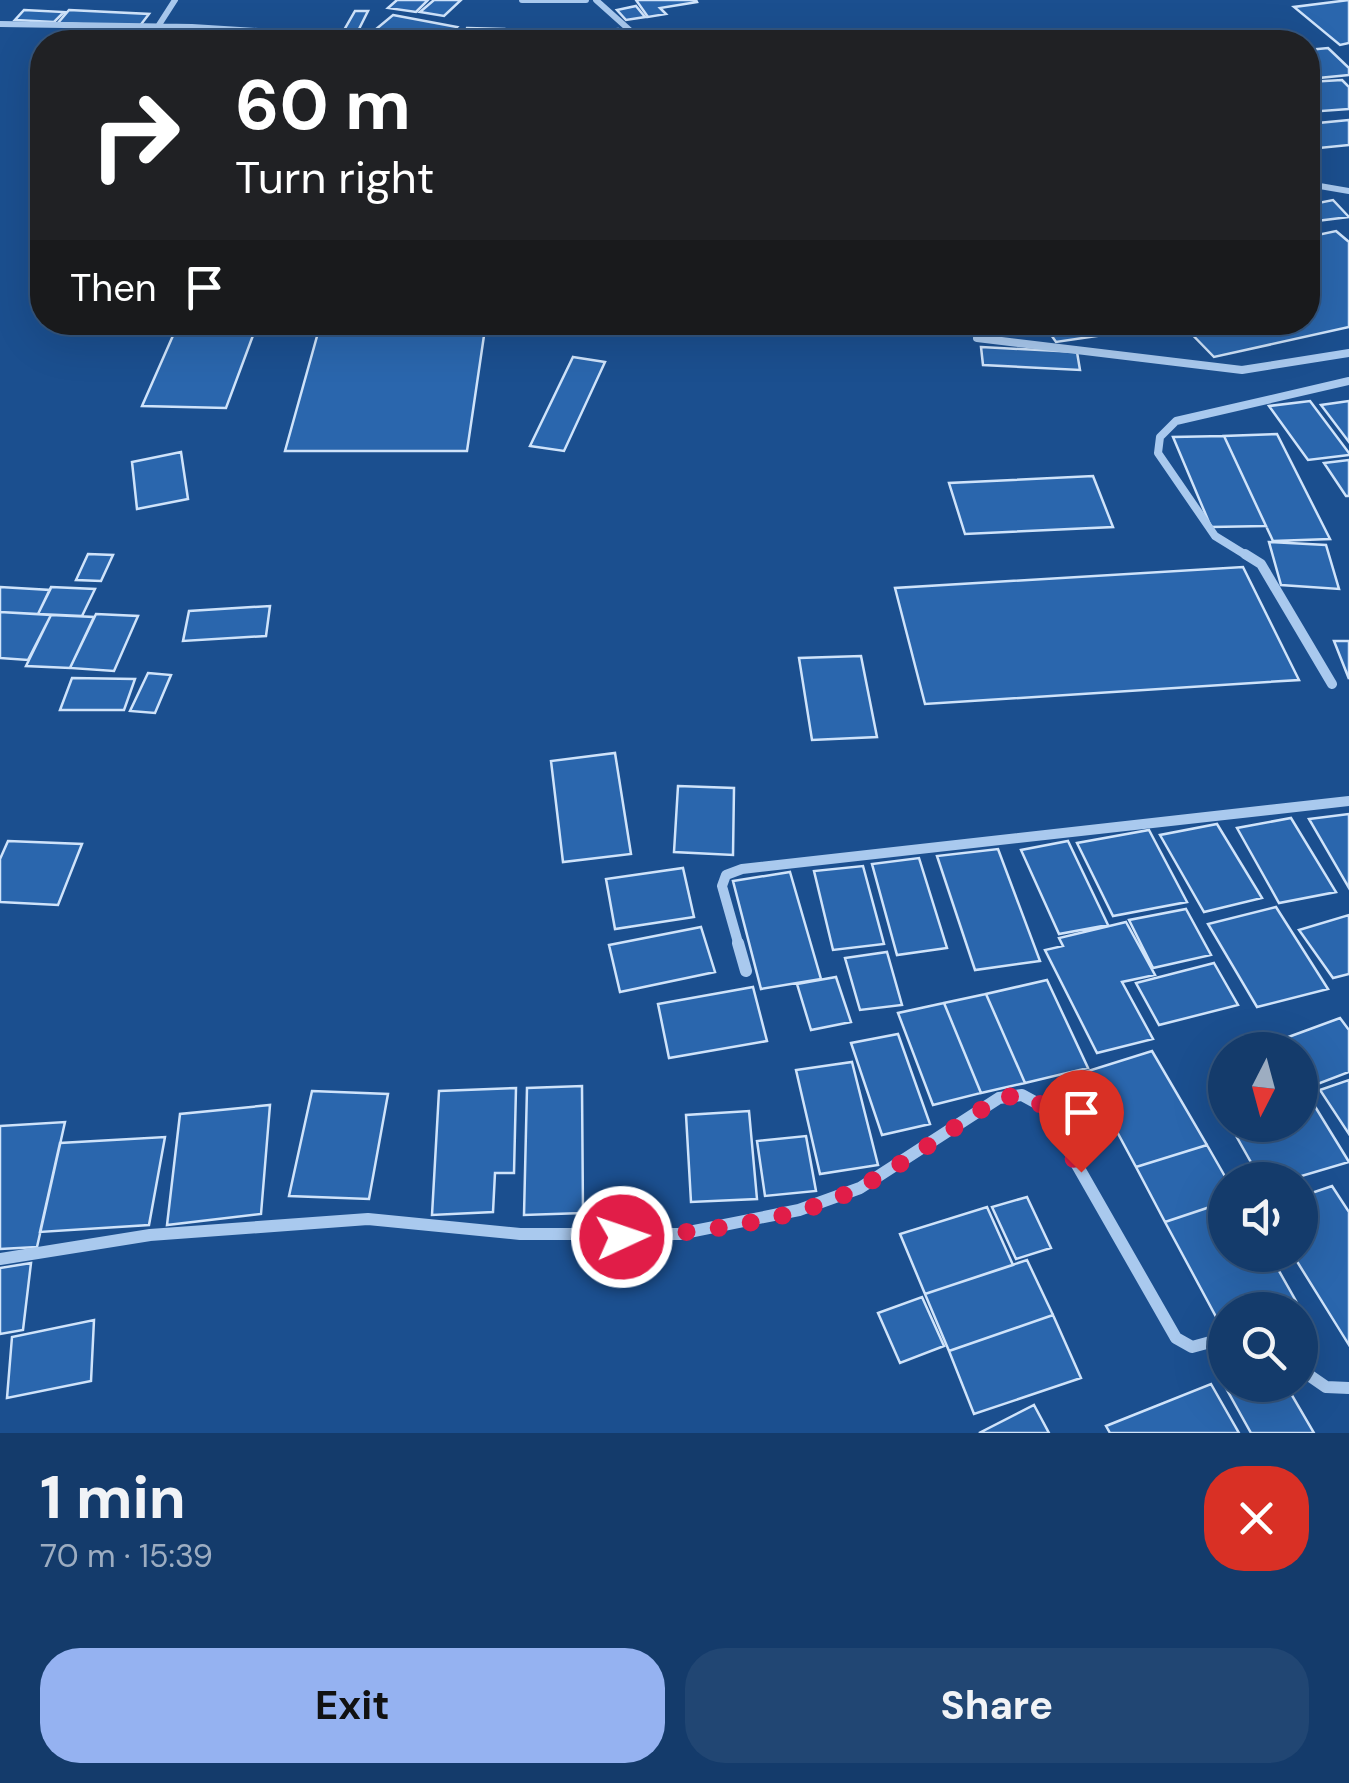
<!DOCTYPE html>
<meta charset="utf-8">
<style>
body{margin:0;font-family:"DM Sans",sans-serif;background:#214673;color:#f1f3f6;height:100vh;display:flex;flex-direction:column;font-size:38px;white-space:nowrap}
*{box-sizing:border-box;margin:0}
p{font-size:32px;color:#9dadc1}
.icon{flex:none;width:55px;height:55px;fill:none;stroke:currentColor;stroke-width:2;stroke-linecap:round;stroke-linejoin:round}
.map{position:relative;height:1433px;overflow:hidden}
.panel{display:flex;flex-direction:column;background:#143b6b;flex:1}
.panel>*{flex:none}
.banner{position:absolute;left:30px;top:30px;width:1290px;height:305px;border-radius:40px;box-shadow:0 10px 40px #0002,0 0 0 2px #33557e;background:#202124;color:#fff;overflow:hidden}
.needle{width:65px;rotate:186deg}
.controls{position:absolute;left:1208px;top:1032px;display:grid;gap:20px}
.controls a{display:grid;place-items:center;width:110px;height:110px;border-radius:50%;background:#143b6b;box-shadow:0 10px 40px #0002,0 0 0 2px #33557e;font-size:50px}
.pin{position:absolute;display:grid;place-items:center;width:85px;height:85px;color:#fff;margin:-102px -42px;border-radius:50% 50% 50% 0;rotate:-45deg;box-shadow:0 0 10px #0007}
.pin .icon{rotate:45deg}
.me{position:absolute;width:110px;margin:-55px;rotate:87deg;stroke-linejoin:round;filter:drop-shadow(0 0 8px #0008)}
.turn{display:flex;align-items:center;gap:35px;height:210px;padding:0 40px;font-size:45px}
.turn .icon{width:130px;height:130px;stroke-width:2.5}
.turn b{display:block;font-size:70px;line-height:85px}
.then{display:flex;align-items:center;height:95px;padding:0 40px;background:#0003;gap:20px;font-size:38px}
.round{display:grid;place-items:center;flex:none;width:105px;height:105px;border-radius:40px;background:#214673}
.head{display:flex;align-items:center;justify-content:space-between;height:170px;padding:0 40px}
h1{font-size:60px;font-weight:700;line-height:75px}
.button{display:flex;gap:20px;margin-top:auto;padding:20px 40px}
.button a{flex:1;height:115px;border-radius:40px;background:#95b2f1;color:#111;font-size:40px;font-weight:700;line-height:115px;text-align:center}
.button a+a{background:#214673;color:#f1f3f6}
.map>svg:first-child{display:block}
</style>
<div class="map">
<svg width="1349" height="1433" viewBox="0 0 1349 1433">
<rect width="100%" height="100%" fill="#1b4f8f"/>
<path fill="#2a66ad" stroke="#cfe3fa" stroke-width="2.5" d="M397 0H428L416 12 388 8Z
M434 0H461L444 16 420 12Z
M636 0H696L697 2 660 8 666 14 648 17Z
M1349 0V43L1340 45 1294 7Z
M636 6 645 17 626 20 617 10Z
M24 10 64 12 54 22 15 20Z
M69 10 149 14 139 27 58 23Z
M355 11H368L357 33 343 32Z
M393 15 457 27 442 41 375 30Z
M467 28 504 29 501 42H462Z
M618 29 626 42H590L585 32Z
M559 30H584L582 42H525L527 35H558Z
M1328 48 1349 68V75L1308 79V50Z
M1342 80 1349 87V109L1308 112V82Z
M1349 120V145L1319 148 1308 137V124Z
M1333 200 1349 217 1308 222V205Z
M1336 231 1349 242V327L1214 357 1180 322H1308V237Z
M179 322H258L226 408 142 406Z
M321 322H486L467 451H285Z
M1042 322H1101L1110 334 1056 342Z
M981 347 1077 352 1080 370 983 365Z
M573 357 605 362 564 451 530 446Z
M1310 401 1349 453V455L1308 460 1269 406Z
M1349 401V442L1321 405Z
M1277 434 1330 539 1273 541 1224 436Z
M1224 436 1266 526 1211 527 1173 437Z
M181 452 188 499 137 509 132 462Z
M1349 460V496H1346L1324 463Z
M1093 476 1113 527 965 534 949 483Z
M1269 542 1326 545 1339 589 1281 585Z
M88 554 113 555 101 581 76 580Z
M1243 567 1299 680 925 704 895 588Z
M0 587 50 590 38 614 0 612Z
M51 587 95 589 82 616 38 614Z
M270 606 266 636 183 641 189 611Z
M0 612 51 615 28 660 0 658Z
M96 614 138 616 114 671 70 668Z
M51 615 94 617 70 668 26 666Z
M1334 641H1349V679Z
M861 656 877 737 812 740 799 658Z
M148 673 171 675 155 713 130 711Z
M72 678 135 679 124 710H60Z
M615 753 631 854 563 862 551 761Z
M678 786 734 788 733 855 674 852Z
M1349 814V888L1309 819Z
M1291 818 1336 892 1279 903 1237 828Z
M1217 824 1262 898 1204 912 1160 835Z
M1149 830 1187 902 1113 916 1077 843Z
M8 841 82 844 58 905 0 902V859Z
M1068 841 1108 925 1059 934 1021 850Z
M998 849 1040 961 975 970 937 856Z
M919 858 947 948 897 955 872 864Z
M863 866 884 944 833 950 814 871Z
M683 868 694 917 615 929 606 879Z
M790 872 821 979 761 989 733 881Z
M1276 907 1328 989 1257 1007 1208 924Z
M1186 909 1211 955 1153 968 1129 920Z
M1349 915V974L1333 978 1299 930Z
M1126 922 1155 975 1122 982 1153 1039 1097 1053 1045 950 1063 946 1059 938Z
M701 927 715 972 620 992 609 945Z
M887 952 902 1005 860 1010 845 958Z
M1214 963 1238 1005 1159 1025 1136 983Z
M836 977 851 1022 811 1030 797 984Z
M1047 980 1088 1068 1025 1083 986 994Z
M753 987 767 1041 669 1058 658 1004Z
M986 994 1025 1083 981 1093 944 1003Z
M944 1003 981 1093 933 1105 898 1013Z
M1340 1018 1349 1030V1072L1315 1085 1300 1064V1050H1290L1283 1039Z
M898 1034 930 1124 882 1135 851 1043Z
M1152 1051 1207 1145 1136 1167 1085 1072Z
M852 1062 878 1165 820 1174 796 1070Z
M1349 1080V1134L1320 1090Z
M1300 1082 1349 1162 1288 1180H1261L1230 1125H1300Z
M582 1086 583 1213 524 1215 527 1088Z
M516 1088 514 1173H495L493 1212 432 1215 439 1091Z
M312 1091 388 1094 369 1199 289 1196Z
M270 1105 261 1214 167 1225 180 1114Z
M749 1111 757 1199 691 1202 686 1115Z
M65 1122 37 1247 0 1249V1126Z
M806 1136 816 1191 765 1196 757 1141Z
M165 1137 149 1225 40 1232 60 1143Z
M1207 1145 1227 1180 1225 1202 1165 1222 1136 1167Z
M1332 1186 1349 1212V1345L1293 1255H1300V1197Z
M1027 1197 1051 1248 1016 1259 992 1207Z
M1225 1202V1255H1270L1296 1301 1269 1310H1225V1325L1221 1326 1165 1222Z
M987 1207 1013 1265 925 1294 900 1234Z
M1027 1260 1053 1315 949 1351 925 1294Z
M31 1263 23 1330 0 1334V1268Z
M922 1297 944 1346 900 1363 878 1313Z
M1053 1315 1081 1378 974 1414 949 1351Z
M94 1320 91 1381 7 1398 12 1337Z
M1225 1380V1385H1286L1314 1433H1251L1222 1381Z
M1211 1384 1239 1433H1110L1106 1426Z
M1034 1405 1049 1433H979Z"/>
<g fill="none" stroke-linecap="round" stroke-linejoin="round">
<path stroke="#a9c9ee" stroke-width="6" d="M522 0H586
M596 0 643 42
M0 24 192 27 439 42
M148 42 175 0
M1308 184 1349 191"/>
<path stroke="#a9c9ee" stroke-width="8" d="M977 338 1242 370 1349 353
M1249 557 1215 536 1158 453 1160 437 1176 421 1349 381"/>
<path stroke="#a9c9ee" stroke-width="10" d="M1245 554 1261 564 1332 684
M739 946 722 886 726 875 742 869 1349 801"/>
<path stroke="#a9c9ee" stroke-width="12" d="M738 943 746 971
M0 1259 150 1235 368 1219 520 1234H679L799 1210 860 1188 999 1098 1022 1095 1044 1107 1176 1338 1192 1347 1225 1338
M1300 1369 1326 1387 1349 1388"/>
</g>
<g fill="none" stroke-linecap="round" stroke-linejoin="round">
<path stroke="#e11d48" stroke-width="18" stroke-dasharray="0 32.4" d="M622 1237C696 1233 797 1222 862 1186 909 1161 954 1127 999 1098L1022 1095 1044 1106 1081 1172"/>
</g>
</svg>
<div class="controls">
<a><svg class="needle" viewBox="-14 -14 28 28"><path d="M0-13l5 13h-10z" fill="#e53935"/><path d="M0 13l5-13h-10z" fill="#9dadc1"/></svg></a>
<a><svg class="icon" aria-label="sound" viewBox="0 0 24 24"><path d="M4 9h4l5-4v14l-5-4H4zM17 9q2 3 0 6"/></svg></a>
<a><svg class="icon" aria-label="search" viewBox="0 0 24 24"><circle cx="10" cy="10" r="6"/><path d="M15 15l6 6"/></svg></a>
</div>
<div class="pin" style="left:1081px;top:1172px;background:#d93025"><svg class="icon" aria-label="arrive" viewBox="0 0 24 24"><path d="M6 21V4h12l-3 4 3 4H6"/></svg></div>
<svg class="me" style="left:622px;top:1237px" viewBox="-20 -20 40 40"><circle r="17" fill="#e11d48" stroke="#fff" stroke-width="3"/><path d="M0-11L8 9 0 5-8 9z" fill="#fff"/></svg>
<div class="banner">
<div class="turn"><svg class="icon" aria-label="right" viewBox="0 0 24 24"><path d="M7 20v-9h11M14 6l5 5-5 5"/></svg><div><b>60 m</b>Turn right</div></div>
<div class="then">Then<svg class="icon" aria-label="arrive" viewBox="0 0 24 24"><path d="M6 21V4h12l-3 4 3 4H6"/></svg></div>
</div>
</div>
<section class="panel">
<div class="head"><div><h1>1 min</h1><p>70 m · 15:39</p></div><a class="round" style="background:#d93025;color:#fff"><svg class="icon" aria-label="close" viewBox="0 0 24 24"><path d="M6 6l12 12M18 6L6 18"/></svg></a></div>
<div class="button"><a>Exit</a><a>Share</a></div>
</section>
